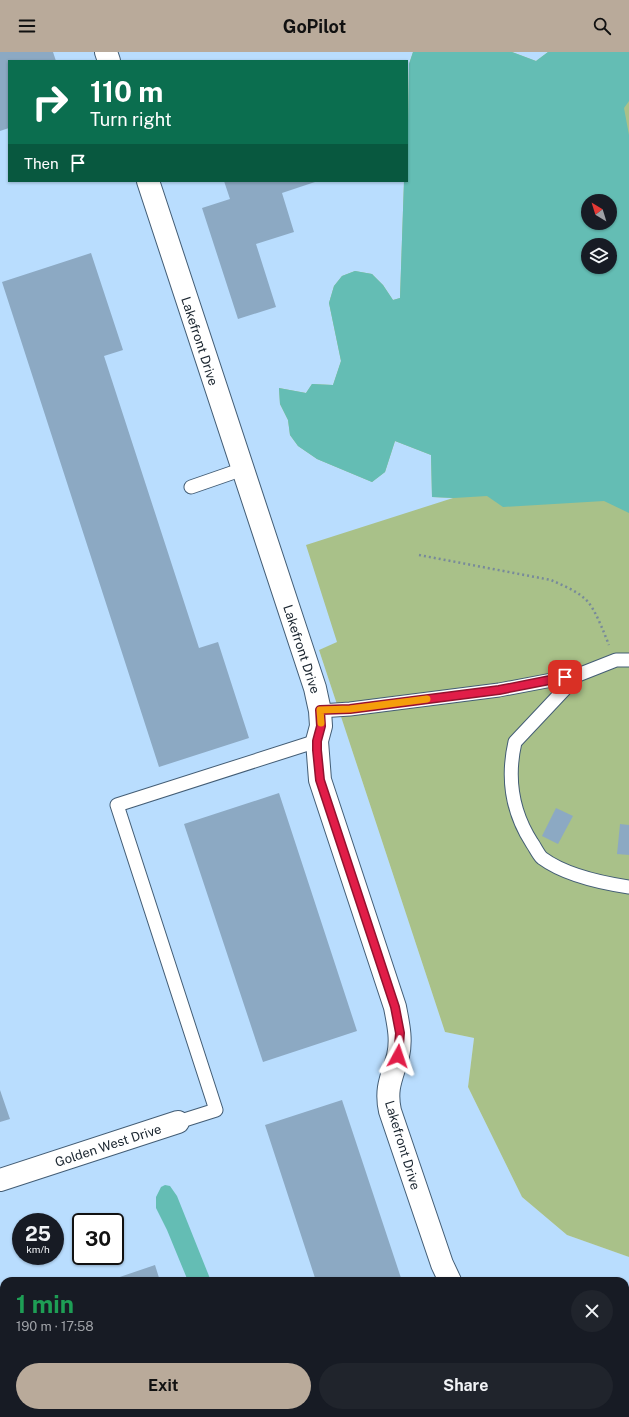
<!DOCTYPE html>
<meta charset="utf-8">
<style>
body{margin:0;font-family:"Public Sans",sans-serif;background:#20242c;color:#f1f3f6;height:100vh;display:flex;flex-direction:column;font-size:15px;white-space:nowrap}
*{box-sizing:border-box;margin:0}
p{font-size:13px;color:#9ea1a6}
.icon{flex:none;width:22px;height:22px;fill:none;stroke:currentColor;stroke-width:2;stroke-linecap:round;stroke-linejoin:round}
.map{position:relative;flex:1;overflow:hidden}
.drawer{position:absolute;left:0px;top:1225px;width:629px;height:140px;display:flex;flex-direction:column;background:#171b24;border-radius:12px 12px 0 0;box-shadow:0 1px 3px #0004}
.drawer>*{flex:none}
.hud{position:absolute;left:8px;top:8px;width:400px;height:122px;border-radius:0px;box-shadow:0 1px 3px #0004;background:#0b6e4f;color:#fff;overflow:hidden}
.needle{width:26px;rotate:322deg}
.tools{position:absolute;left:581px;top:142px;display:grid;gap:8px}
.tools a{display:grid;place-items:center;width:36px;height:36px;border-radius:50%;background:#171b24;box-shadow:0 1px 3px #0004;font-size:20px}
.speed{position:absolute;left:12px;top:1161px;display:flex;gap:8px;font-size:20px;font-weight:700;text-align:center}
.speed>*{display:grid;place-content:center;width:52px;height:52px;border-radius:50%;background:#171b24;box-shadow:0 1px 3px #0004;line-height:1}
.speed small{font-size:10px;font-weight:400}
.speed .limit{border:2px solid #111;border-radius:6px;background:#fff;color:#111}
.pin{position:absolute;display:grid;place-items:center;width:34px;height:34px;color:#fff;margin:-17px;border-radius:8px;box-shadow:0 2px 6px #0006}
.me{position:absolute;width:44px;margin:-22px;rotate:5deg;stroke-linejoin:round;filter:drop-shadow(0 0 3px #0008)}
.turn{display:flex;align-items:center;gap:14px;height:84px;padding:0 16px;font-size:18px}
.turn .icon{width:52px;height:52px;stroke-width:2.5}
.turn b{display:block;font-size:28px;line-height:34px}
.then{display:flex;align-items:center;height:38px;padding:0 16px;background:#0003;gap:8px;font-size:15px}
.round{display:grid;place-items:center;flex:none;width:42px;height:42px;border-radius:21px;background:#20242c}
.headline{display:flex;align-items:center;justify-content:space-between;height:68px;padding:0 16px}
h1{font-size:24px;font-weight:700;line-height:30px;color:#1e9e55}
.button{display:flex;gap:8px;margin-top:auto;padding:8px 16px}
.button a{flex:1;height:46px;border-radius:24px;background:#b9aa9a;color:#111;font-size:16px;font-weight:700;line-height:46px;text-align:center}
.button a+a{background:#20242c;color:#f1f3f6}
header{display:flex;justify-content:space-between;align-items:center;height:52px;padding:0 16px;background:#b9aa9a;color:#111;font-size:18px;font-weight:700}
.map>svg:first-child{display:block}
</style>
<header><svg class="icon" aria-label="menu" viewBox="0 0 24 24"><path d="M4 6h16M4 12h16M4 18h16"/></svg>GoPilot<svg class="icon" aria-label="search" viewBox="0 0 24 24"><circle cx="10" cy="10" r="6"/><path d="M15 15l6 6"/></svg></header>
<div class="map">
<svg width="629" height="1365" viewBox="0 0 629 1365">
<rect width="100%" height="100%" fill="#cfe6fd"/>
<path fill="#b9ddfe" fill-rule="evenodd" d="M0 0H413L409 12 407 53V9H9V129H404L400 246 393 248 383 233 329 251 341 309 333 333 313 332 306 341 280 336V352L288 368 290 383 298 394 317 407 385 420 395 389 431 403 432 445 454 446 338 591 319 598 445 980 474 986 468 1035 522 1145 567 1183 629 1205V1333L625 1343V1229H4V1361H622L621 1365H0ZM21 1170H55V1204H21ZM81 1170H115V1204H81Z
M512 0H548L536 9Z"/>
<path fill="#a9c189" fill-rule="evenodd" d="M413 0H512L536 9 548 0H629V1205L567 1183 522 1145 468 1035 474 986 445 980 319 598 337 590 306 493 453 446 432 445 431 403 395 389 385 420 372 430 317 407 298 394 290 383 288 368 280 352 279 336 306 341 312 332 333 333 341 309 329 251 334 234 342 224 355 219 372 222 383 233 393 248 400 246 404 129H407L409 12ZM588 149H610V171H588ZM588 193H610V215H588Z"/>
<path fill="#64bdb4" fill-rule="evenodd" d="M413 0H512L536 9 548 0H629V49L624 56 629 83V461L604 449 503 455 487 444 454 446 432 445 431 403 395 389 385 420 372 430 317 407 298 394 290 383 288 368 280 352 279 336 306 341 312 332 333 333 341 309 329 251 334 234 342 224 355 219 372 222 383 233 393 248 400 246 404 129H407L409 12ZM588 149H610V171H588ZM588 193H610V215H588Z
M165 1133 170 1134 177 1144 211 1229H188L167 1178 156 1156V1145L161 1135Z"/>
<path fill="#8ca9c3" d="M0 0H53L56 9H9V76L0 79Z
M224 129H318L282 141 294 180 256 192 276 255 238 267 202 156 230 147Z
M91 201 123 298 104 304 199 596 218 590 249 686 159 715 2 230Z
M279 741 357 979 263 1010 184 772Z
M556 756 573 764 558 792 542 784Z
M620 772 629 773V803L617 802Z
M0 1038 10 1067 0 1070Z
M342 1048 402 1229H316L265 1073Z
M155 1213 160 1229H108Z
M4 1263V1361H203L204 1365H0V1264Z
M376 1361H483L485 1365H378Z"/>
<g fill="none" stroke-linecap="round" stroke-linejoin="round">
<defs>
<path id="service" d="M191 435 243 417
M578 623 515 690C507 725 512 760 532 791 535 795 538 802 542 806 565 823 602 831 629 835
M320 659 350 657 499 638 578 623 616 608H629
M178 1070 216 1058 117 753 317 689"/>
<path id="minor" d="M106 0 109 9
M148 129 315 636 320 659 321 674 317 689 320 728 395 955C398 971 402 987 398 1004 392 1025 385 1036 390 1059L442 1212 450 1229
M0 1128 178 1070
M529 1361 530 1365"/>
</defs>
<use href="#service" stroke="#435d75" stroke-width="15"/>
<use href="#minor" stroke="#435d75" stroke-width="24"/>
<path stroke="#788a9a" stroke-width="2.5" stroke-dasharray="2 3" stroke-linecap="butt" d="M419 503 551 528C562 533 575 538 584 546 594 553 604 581 609 593"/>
<use href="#service" stroke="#fff" stroke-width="13"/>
<use href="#minor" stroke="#fff" stroke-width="22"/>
</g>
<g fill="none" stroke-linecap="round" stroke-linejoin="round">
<defs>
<path id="route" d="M398 1004 400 981 395 955 320 728 317 698V689L321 674 320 658 350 657 499 638 565 625"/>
</defs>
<use href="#route" stroke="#92132f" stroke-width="10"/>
<use href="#route" stroke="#e11d48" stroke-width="7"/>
<path stroke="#f59e0b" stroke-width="7" d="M321 671 320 658 350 657 427 647"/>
</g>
<g text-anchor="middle" stroke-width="3" stroke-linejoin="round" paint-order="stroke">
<g font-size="13" fill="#19242e" stroke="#fff">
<text transform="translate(200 289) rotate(72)" y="5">Lakefront Drive</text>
<text transform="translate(302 597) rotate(72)" y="5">Lakefront Drive</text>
<text transform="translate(108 1093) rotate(-18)" y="5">Golden West Drive</text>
<text transform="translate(403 1093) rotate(73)" y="5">Lakefront Drive</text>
</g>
</g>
</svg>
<div class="tools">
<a><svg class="needle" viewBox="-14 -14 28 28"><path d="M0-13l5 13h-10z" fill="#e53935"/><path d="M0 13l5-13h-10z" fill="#9ea1a6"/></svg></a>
<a><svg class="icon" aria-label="layers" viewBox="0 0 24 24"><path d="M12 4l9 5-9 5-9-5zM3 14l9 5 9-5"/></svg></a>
</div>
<div class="speed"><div>25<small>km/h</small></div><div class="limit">30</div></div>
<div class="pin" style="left:565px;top:625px;background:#d93025"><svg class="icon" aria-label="arrive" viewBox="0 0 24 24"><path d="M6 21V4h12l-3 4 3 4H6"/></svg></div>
<svg class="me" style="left:398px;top:1004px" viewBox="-20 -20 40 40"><path d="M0-17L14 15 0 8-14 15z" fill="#e11d48" stroke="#fff" stroke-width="4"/></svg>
<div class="hud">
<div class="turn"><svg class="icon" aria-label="right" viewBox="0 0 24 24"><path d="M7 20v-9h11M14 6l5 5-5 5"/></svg><div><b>110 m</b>Turn right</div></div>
<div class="then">Then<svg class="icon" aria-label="arrive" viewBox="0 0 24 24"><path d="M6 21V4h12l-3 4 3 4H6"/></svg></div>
</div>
<section class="drawer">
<div class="headline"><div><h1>1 min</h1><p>190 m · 17:58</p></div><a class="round"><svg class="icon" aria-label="close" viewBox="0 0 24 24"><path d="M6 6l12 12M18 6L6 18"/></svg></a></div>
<div class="button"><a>Exit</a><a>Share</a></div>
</section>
</div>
